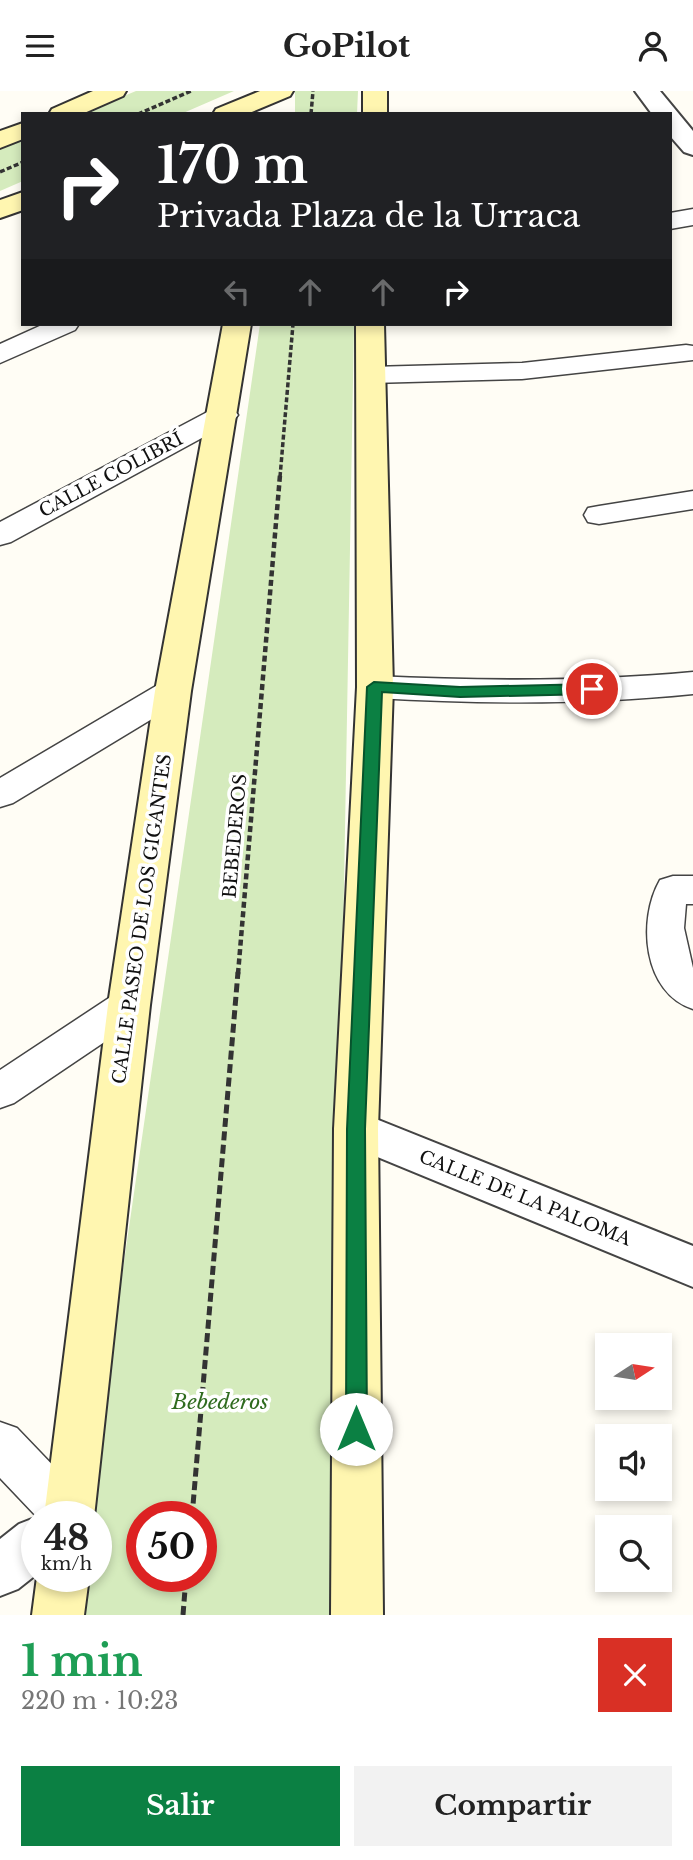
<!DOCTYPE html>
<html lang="es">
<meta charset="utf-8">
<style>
body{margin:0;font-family:"Libre Baskerville",serif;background:#f2f2f2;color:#222;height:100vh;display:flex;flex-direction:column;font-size:26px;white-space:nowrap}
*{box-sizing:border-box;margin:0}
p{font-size:23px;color:#767676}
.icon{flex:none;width:38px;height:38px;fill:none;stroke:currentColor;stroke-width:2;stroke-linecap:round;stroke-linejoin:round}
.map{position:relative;height:1524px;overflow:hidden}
.sheet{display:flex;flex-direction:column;background:#fff;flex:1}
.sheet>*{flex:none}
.hud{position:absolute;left:21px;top:21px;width:651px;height:214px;border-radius:0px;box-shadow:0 4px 10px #0003;background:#202124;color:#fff;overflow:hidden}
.needle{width:46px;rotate:78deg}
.tools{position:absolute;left:595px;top:1242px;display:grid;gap:14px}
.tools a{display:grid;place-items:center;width:77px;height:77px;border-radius:0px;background:#fff;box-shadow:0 4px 10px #0003;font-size:35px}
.speed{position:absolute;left:21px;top:1410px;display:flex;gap:14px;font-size:35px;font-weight:700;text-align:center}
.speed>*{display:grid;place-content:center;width:91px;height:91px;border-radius:50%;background:#fff;box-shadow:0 4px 10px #0003;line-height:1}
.speed small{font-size:18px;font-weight:400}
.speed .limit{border:10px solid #d22;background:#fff;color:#111}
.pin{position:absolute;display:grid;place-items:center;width:60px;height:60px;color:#fff;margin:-30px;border:4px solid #fff;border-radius:50%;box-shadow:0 2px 7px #0007}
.me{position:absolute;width:77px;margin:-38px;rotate:0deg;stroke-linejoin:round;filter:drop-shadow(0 0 5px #0008)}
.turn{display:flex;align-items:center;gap:24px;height:147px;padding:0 21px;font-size:32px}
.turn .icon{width:91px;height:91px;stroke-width:2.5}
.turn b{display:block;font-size:49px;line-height:60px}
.lanes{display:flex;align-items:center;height:66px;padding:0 21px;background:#0003;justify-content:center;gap:35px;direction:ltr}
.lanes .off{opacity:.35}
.round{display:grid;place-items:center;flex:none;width:74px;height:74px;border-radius:0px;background:#f2f2f2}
.summary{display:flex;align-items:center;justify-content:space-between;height:119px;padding:0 21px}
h1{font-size:42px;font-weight:700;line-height:52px;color:#1e9e55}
.button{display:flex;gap:14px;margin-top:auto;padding:14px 21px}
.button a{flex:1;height:80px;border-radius:0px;background:#0b8043;color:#fff;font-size:28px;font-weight:700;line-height:80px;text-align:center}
.button a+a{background:#f2f2f2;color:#222}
header{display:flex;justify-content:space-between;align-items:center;height:91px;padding:0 21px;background:#fff;font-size:32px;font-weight:700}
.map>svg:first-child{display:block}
</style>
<header><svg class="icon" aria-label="menu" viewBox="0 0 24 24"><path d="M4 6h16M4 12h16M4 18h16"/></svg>GoPilot<svg class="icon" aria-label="person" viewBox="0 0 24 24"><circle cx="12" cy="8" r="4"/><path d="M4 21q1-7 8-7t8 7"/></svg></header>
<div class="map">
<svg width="693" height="1524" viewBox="0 0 693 1524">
<rect width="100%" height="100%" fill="#fffdf5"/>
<path fill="#d5ebbd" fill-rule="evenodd" d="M136 0H234L181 23H81Z
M295 0H358L357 23H295Z
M23 47V90L0 100V56Z
M260 233H354L331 1524H73L79 1486H96V1426H87ZM142 1426H201V1486H142Z"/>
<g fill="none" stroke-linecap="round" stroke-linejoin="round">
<defs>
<path id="minor" d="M693 118V134L670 138V122Z
M44 233H79L75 239 0 272V253Z
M686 254 693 255V269L522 288 371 292 361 290 357 284 361 278 371 276 522 272Z
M223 315 233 318 238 324 233 330 11 451 0 454V431L213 318Z
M693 400V418L599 433 588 431 584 424 588 417 599 415Z
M693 581V603C587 614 481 613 375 607L363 604 358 596 363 588 375 585C481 590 587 591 693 581Z
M173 589 185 592 190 600 185 608 13 712 0 716V687L161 592Z
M673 785H693V813H686L684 837 693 877V918C643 902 637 829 660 789Z
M129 899 143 903 149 914 143 925 14 1012 0 1017V979L115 903Z
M0 1331 17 1337 86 1409 93 1426H37L0 1387Z"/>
<path id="tertiary" d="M635 0H660L693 40V64L684 61 670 45V23H652Z
M356 1020 693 1155V1196L341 1051 334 1038 341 1025Z
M37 1426V1483L18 1498 0 1505V1448L19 1433Z"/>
<path id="secondary" d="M93 0H126L123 5 82 23H49L52 18Z
M260 0H293L290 5 247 23H213L216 18Z
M363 0H387V23H363Z
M23 32V48L0 57V40Z
M23 101V119L0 127V109Z
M223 233H251L191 600 150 914 94 1426H44L108 914 155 600Z
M356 233H384L393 596 378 1038 383 1524H331L334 1038 357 596Z
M37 1486H89L84 1524H32Z"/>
</defs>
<use href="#minor" stroke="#444" stroke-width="3"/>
<use href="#tertiary" stroke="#444" stroke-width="4"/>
<use href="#secondary" stroke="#333" stroke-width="4"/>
<path stroke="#333" stroke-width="3.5" stroke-dasharray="5 2.5" stroke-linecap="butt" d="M138 23 191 0
M311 23 313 0
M0 81 23 71
M280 386 293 233"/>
<path stroke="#333" stroke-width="4.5" stroke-dasharray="6 3.5" stroke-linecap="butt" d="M238 883 280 384"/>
<path stroke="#333" stroke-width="5" stroke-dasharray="9 4.5" stroke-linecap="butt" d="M192 1426 238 881
M183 1524 186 1486"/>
<use href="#minor" fill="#fff" fill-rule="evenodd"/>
<use href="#tertiary" fill="#fff" fill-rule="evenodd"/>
<use href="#secondary" fill="#fff6b0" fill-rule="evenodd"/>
</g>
<path fill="#0b8043" stroke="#07532c" stroke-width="2" d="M374 591 460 596 592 593 600 598 592 603 460 606 382 601 365 1038 367 1338 364 1345 356 1348 349 1345 346 1338 347 1038 367 596Z"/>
<g text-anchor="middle" stroke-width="7" stroke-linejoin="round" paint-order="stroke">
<g font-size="18" fill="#111" stroke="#fff">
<text transform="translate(111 384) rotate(-28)" y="6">CALLE COLIBRÍ</text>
<text transform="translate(235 745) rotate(-85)" y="6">BEBEDEROS</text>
<text transform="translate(142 828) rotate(-82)" y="6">CALLE PASEO DE LOS GIGANTES</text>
<text transform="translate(525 1107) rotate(22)" y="6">CALLE DE LA PALOMA</text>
</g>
<g font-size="21" font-style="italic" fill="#2f6b1f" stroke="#fff">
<text x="220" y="1318">Bebederos</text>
</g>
</g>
</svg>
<div class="tools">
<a><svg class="needle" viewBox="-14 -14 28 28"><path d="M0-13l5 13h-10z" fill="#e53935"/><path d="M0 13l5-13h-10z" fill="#767676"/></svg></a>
<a><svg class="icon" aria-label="sound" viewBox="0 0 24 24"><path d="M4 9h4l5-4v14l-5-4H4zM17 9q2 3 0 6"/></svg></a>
<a><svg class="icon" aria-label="search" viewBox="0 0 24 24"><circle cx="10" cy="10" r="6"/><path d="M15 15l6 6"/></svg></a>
</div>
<div class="speed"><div>48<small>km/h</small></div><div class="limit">50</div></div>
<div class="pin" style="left:592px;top:598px;background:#d93025"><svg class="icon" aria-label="arrive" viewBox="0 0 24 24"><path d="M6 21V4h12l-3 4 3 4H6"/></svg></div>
<svg class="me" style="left:356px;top:1338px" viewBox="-20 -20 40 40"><circle r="19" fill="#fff"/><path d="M0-13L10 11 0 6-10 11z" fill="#0b8043"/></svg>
<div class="hud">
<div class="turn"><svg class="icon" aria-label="right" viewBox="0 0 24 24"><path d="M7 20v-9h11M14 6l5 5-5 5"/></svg><div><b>170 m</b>Privada Plaza de la Urraca</div></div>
<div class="lanes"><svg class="icon off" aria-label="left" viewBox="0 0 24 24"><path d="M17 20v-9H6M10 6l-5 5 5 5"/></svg><svg class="icon off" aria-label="ahead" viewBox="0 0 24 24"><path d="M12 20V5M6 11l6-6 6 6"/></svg><svg class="icon off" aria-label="ahead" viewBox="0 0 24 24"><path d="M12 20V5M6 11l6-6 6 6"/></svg><svg class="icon" aria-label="right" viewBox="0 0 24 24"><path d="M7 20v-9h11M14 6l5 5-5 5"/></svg></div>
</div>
</div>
<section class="sheet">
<div class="summary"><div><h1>1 min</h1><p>220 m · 10:23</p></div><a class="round" style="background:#d93025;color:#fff"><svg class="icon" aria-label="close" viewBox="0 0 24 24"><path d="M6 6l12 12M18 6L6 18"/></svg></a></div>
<div class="button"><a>Salir</a><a>Compartir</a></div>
</section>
